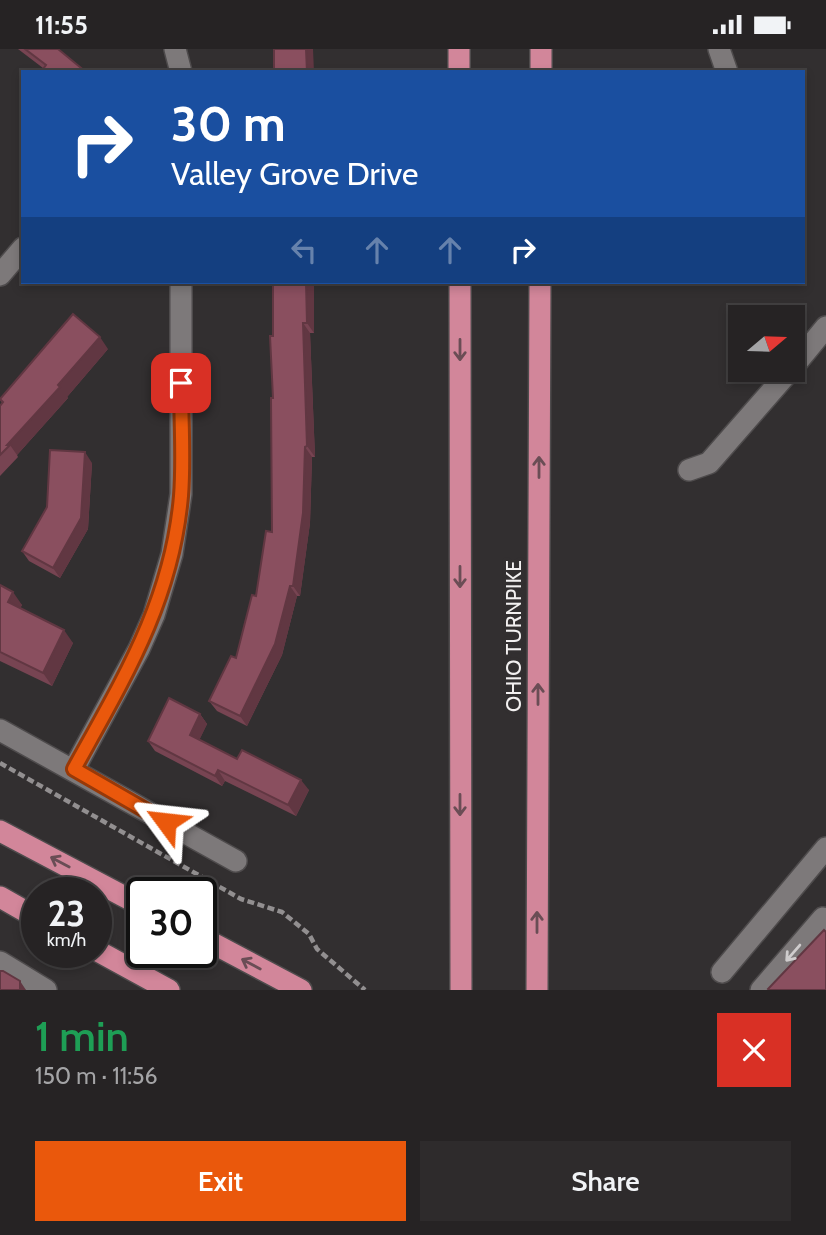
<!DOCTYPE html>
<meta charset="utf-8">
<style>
body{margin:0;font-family:Cabin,sans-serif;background:#2e2b2c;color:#f1f3f6;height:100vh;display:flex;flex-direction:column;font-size:26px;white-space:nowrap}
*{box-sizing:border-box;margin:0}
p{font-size:23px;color:#a4a4a6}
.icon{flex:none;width:38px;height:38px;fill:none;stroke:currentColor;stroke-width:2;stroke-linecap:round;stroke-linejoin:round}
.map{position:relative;height:941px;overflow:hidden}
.panel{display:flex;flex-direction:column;background:#262324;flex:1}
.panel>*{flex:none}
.top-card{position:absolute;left:21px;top:21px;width:784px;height:214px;border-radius:0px;box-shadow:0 4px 10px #0003,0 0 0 2px #424041;background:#1a4fa0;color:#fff;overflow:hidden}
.needle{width:46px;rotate:71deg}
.fabs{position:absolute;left:728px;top:256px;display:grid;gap:14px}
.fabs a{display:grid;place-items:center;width:77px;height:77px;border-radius:0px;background:#262324;box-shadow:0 4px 10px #0003,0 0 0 2px #424041;font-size:35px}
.speed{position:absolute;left:21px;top:828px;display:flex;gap:14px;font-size:35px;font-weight:700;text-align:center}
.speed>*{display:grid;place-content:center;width:91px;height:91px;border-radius:50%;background:#262324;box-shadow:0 4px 10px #0003,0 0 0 2px #424041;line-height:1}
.speed small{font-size:18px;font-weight:400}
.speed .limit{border:4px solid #111;border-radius:10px;background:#fff;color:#111}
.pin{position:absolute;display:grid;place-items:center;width:60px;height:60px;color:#fff;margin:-30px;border-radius:14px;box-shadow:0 4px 10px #0006}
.me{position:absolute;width:77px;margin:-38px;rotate:300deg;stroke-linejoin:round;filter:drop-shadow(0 0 5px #0008)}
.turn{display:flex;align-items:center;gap:24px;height:147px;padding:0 35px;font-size:32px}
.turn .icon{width:91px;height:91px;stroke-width:2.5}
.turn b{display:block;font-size:49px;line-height:60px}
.lanes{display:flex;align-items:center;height:66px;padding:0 35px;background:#0003;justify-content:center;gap:35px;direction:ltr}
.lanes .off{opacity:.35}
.round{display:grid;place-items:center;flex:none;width:74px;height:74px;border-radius:0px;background:#2e2b2c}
.headline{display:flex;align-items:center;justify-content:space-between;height:119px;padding:0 35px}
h1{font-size:42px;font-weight:600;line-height:52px;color:#1e9e55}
.cta{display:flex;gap:14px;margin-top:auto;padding:14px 35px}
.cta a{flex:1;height:80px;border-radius:0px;background:#ea580c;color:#fff;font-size:28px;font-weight:600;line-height:80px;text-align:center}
.cta a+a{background:#2e2b2c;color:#f1f3f6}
.status{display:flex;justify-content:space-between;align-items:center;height:49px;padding:0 35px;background:#262324;direction:ltr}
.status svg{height:19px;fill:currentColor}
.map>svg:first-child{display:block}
</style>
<div class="status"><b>11:55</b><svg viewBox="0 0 49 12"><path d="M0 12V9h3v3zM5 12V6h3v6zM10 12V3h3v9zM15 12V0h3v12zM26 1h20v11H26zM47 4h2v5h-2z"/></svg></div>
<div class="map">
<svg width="826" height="941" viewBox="0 0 826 941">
<rect width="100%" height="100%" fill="#322f30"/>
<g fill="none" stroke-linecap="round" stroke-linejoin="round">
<defs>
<path id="minor" d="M175 0 181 23
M719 0 727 23
M0 226 23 199
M793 318 826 278
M689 421 709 414 791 320
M0 681 236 812
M74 720 139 600 154 566 172 505 181 445V233
M0 913 46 941
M722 923 826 799
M761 941 823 869 826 871"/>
<path id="highway" d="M459 0V23
M541 23V0
M460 233 461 941
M0 782 142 857
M0 848 37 869
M201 888 301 941
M96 901 169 941
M537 941 540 233"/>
</defs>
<use href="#minor" stroke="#4e4b4c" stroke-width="24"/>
<use href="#highway" stroke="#4e4b4c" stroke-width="24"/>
<path stroke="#928f90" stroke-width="4.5" stroke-dasharray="7 3.5" stroke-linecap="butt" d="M0 714 241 850 282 863 309 885 317 900 365 941"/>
<use href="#minor" stroke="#7d797a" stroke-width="21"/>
<use href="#highway" stroke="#d2869a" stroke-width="21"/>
</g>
<path fill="#774452" d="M18 0H59L43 19Z
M273 233H314V284H310L315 408H312L310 474 300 547H297L282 606 247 677 217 662 209 652 236 609 256 547 272 483Z
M108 300 67 348 68 349 17 406 18 408 0 427V357L2 354 0 351Z
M92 414 88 480 60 529 29 512 22 502Z
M0 536 22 556 20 559 73 594 52 637 0 612Z
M200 665 207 675 199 691 237 710 309 741 296 767 225 732 222 737 155 702 148 692Z"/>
<path fill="#613742" d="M306 0H313L314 23H307Z
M306 233H314V284L307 274Z
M303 274 310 284 315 408 307 397Z
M100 288 108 300 67 348 68 349 17 406 10 396H7Z
M305 398 312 408 310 474 300 547 293 537Z
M85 403 92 414 88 480 60 529 53 519Z
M290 537 297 547 282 606 247 677 240 667Z
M13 543 22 556 17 566 8 553Z
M64 581 73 594 52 637 43 624Z
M200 665 207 675 197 696 190 686Z
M218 721 225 732 222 737 215 727Z
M301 731 309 741 296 767 288 756Z
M20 932 26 941H20Z"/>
<path fill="#8a4f5f" stroke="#613742" stroke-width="2" d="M25 0H58L86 23H41L46 16Z
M274 0H306L307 23H274Z
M273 233H306L307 274H303L307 397 305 398 303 464 293 537H290L275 595 240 667 209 652 231 607 236 609 252 546 256 547 266 482 272 483 271 349H273L270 287H273Z
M73 265 100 288 58 336 60 338 7 396H10L0 406V357L3 353 0 350Z
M50 401 85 403 81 469 53 519 22 502 47 458Z
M0 536 13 543 8 553 64 581 43 624 0 603Z
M169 649 200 665 190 686 237 710 242 701 301 731 288 756 218 721 215 727 148 692Z
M824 881 826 883V941H769L768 940Z
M0 922H3L20 932V941H0Z"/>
<defs><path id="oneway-shaft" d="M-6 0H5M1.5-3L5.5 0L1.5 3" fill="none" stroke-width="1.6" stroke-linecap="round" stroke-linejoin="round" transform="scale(1.75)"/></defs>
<g stroke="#6a4d55">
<use href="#oneway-shaft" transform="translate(460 301) rotate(90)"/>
<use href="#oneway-shaft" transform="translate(539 418) rotate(-90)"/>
<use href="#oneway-shaft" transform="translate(460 528) rotate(90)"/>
<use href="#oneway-shaft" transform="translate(538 645) rotate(-90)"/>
<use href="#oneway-shaft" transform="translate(460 756) rotate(90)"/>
<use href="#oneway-shaft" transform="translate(60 813) rotate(-152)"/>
<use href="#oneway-shaft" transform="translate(537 873) rotate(-90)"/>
<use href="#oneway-shaft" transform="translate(251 915) rotate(-152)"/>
</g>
<use stroke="#cfcccd" href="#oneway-shaft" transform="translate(793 904) rotate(131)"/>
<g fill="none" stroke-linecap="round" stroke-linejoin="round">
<defs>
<path id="route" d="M166 773 74 720C123 631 172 552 181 447 184 410 181 371 181 334"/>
</defs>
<use href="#route" stroke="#983908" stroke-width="18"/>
<use href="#route" stroke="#ea580c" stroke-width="12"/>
</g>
<g text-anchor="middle" stroke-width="7" stroke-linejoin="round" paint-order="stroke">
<g font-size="21" fill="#f2f0f0" stroke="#322f30">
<text transform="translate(514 587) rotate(-90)" y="7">OHIO TURNPIKE</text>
</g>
</g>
</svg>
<div class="fabs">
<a><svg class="needle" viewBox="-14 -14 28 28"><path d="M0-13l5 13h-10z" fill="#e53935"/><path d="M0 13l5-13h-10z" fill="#a4a4a6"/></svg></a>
</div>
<div class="speed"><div>23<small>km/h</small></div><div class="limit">30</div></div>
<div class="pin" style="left:181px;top:334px;background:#d93025"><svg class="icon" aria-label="arrive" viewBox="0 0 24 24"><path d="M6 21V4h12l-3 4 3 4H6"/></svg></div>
<svg class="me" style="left:166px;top:773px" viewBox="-20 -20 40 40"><path d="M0-17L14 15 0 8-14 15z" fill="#ea580c" stroke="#fff" stroke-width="4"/></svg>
<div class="top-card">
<div class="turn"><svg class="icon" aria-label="right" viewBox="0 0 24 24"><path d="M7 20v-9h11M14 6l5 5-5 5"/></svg><div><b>30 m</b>Valley Grove Drive</div></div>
<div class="lanes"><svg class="icon off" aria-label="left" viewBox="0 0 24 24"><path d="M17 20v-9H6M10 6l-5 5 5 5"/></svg><svg class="icon off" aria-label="ahead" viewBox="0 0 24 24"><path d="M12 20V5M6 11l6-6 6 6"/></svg><svg class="icon off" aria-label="ahead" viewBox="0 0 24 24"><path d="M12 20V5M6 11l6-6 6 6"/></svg><svg class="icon" aria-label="right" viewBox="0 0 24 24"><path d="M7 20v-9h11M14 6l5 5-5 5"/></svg></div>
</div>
</div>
<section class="panel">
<div class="headline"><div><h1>1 min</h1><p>150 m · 11:56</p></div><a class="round" style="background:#d93025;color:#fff"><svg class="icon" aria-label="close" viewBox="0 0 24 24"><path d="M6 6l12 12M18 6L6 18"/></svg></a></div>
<div class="cta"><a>Exit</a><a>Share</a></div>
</section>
